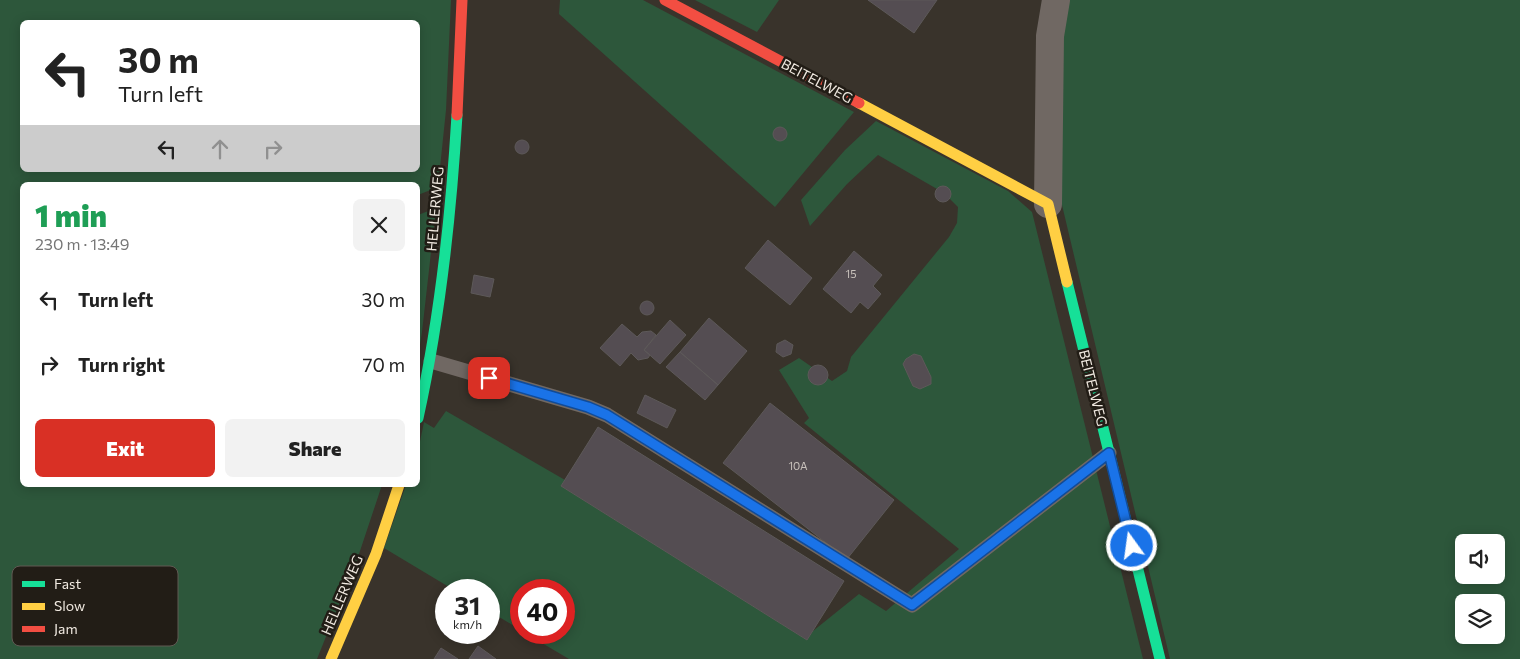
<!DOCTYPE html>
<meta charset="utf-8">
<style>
body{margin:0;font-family:Commissioner,sans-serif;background:#f2f2f2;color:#222;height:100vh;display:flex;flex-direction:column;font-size:19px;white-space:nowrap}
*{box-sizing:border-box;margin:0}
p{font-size:16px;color:#767676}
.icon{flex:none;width:28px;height:28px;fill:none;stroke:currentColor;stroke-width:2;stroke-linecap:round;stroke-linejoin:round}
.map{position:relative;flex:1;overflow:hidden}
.panel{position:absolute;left:20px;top:182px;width:400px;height:305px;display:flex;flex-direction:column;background:#fff;border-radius:8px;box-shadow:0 2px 12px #0003}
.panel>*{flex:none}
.hud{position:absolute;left:20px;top:20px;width:400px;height:152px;border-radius:8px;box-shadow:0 2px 12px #0003;background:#fff;color:#222;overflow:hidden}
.tools{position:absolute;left:1455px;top:534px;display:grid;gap:10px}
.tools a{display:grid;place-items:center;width:50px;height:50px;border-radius:8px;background:#fff;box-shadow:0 2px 12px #0003;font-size:25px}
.speed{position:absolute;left:435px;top:579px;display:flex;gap:10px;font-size:25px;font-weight:700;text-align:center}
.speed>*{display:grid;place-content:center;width:65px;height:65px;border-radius:50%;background:#fff;box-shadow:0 2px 12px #0003;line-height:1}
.speed small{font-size:12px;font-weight:400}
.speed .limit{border:8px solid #d22;background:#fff;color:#111}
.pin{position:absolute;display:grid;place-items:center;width:42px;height:42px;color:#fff;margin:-21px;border-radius:10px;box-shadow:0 2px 8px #0006}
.me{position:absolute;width:55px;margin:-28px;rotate:346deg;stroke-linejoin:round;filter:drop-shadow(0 0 4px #0008)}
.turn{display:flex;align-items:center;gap:18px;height:105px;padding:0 15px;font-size:22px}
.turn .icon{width:65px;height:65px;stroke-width:2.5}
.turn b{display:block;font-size:35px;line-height:42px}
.lanes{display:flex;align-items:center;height:48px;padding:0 15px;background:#0003;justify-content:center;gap:25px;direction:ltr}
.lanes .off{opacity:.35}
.round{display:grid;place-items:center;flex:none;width:52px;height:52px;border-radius:8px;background:#f2f2f2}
.headline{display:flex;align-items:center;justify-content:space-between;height:85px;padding:0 15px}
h1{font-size:30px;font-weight:800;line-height:38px;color:#1e9e55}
.primary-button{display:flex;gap:10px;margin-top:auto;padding:10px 15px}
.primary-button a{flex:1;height:58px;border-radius:8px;background:#d93025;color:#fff;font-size:20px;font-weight:800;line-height:58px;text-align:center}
.primary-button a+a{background:#f2f2f2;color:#222}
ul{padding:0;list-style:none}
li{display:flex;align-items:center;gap:15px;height:65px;padding:0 15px}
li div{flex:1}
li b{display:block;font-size:19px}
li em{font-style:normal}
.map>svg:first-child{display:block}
</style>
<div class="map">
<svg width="1520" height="659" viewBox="0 0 1520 659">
<rect width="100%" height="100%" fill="#39332b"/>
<path fill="#2d573b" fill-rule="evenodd" d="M0 0H451L446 110 438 187 418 195V185H22V485H382L358 557 317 659H0ZM22 22H418V170H22Z
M560 0H643L854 112 775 207 559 14Z
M695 0H779L757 32Z
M1064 0H1520V659H1170L1062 205 1059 122ZM1464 542H1496V575H1464ZM1464 602H1496V635H1464Z
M876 121 1008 191 1032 212 1143 659H569L525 633 564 632V590H521V630L489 611V590H454L384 548 406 485H418V451L424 422 434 428 446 411 565 480 561 486 807 640 813 631 859 594 886 611 959 549 804 423 809 418 779 370 799 358 832 381 847 371 851 357 949 237 957 223 958 207 944 193 878 155 847 184 810 226 801 200 845 150Z
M436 208 422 332 418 357V215Z"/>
<path fill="#544d52" stroke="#5d5959" d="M868 0H937L914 33Z
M773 134a7 7 0 1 1 14 0a7 7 0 1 1-14 0Z
M515 147a7 7 0 1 1 14 0a7 7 0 1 1-14 0Z
M935 194a8 8 0 1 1 16 0a8 8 0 1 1-16 0Z
M768 240 812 278 790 305 745 268Z
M854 251 882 275 873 286 881 294 868 309 860 302 851 313 823 289Z
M474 275 494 279 490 297 471 293Z
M640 308a7 7 0 1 1 14 0a7 7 0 1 1-14 0Z
M709 318 747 351 718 385 680 352Z
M670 320 686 335 660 364 644 350Z
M622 324 637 337 642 332 651 331 656 335 644 350 650 355 648 358 638 360 631 353 620 366 600 348Z
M785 340 793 345 791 354 783 357 776 352 777 344Z
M680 352 718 385 705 400 666 367Z
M914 354 921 356 931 377V384L920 389 913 386 903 364 906 359Z
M808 375a10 10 0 1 1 20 0a10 10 0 1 1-20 0Z
M645 395 676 410 667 428 637 413Z
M770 403 894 500 847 559 723 463Z
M598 427 844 581 807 640 561 486Z
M478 646 496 659H469Z
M441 648 458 659H434Z"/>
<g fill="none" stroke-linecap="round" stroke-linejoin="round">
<path stroke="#706863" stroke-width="15" d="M431 361 588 407 607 415 912 605 1109 453"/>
<path stroke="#706863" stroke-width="28" d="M1048 204 1050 36 1056 0"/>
<path stroke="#16e098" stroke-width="11" d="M1067 282 1160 659
M418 418C440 318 451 218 457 115"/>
<path stroke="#ffcf43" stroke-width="11" d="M859 103 1048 204 1067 282
M331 659 376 554 399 485"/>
<path stroke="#f24e42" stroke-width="11" d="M665 0 859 103
M457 115 462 0"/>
</g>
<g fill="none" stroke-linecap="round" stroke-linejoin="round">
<defs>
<path id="route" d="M489 378 588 407 607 415 912 605 1109 453 1132 546"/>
</defs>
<use href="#route" stroke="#114b97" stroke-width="12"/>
<use href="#route" stroke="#1a73e8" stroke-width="9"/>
</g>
<g text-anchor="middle" stroke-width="5" stroke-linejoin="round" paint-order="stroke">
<g font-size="11" fill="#c9c2bc">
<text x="851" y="278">15</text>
<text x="798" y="470">10A</text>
</g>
<g font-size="14" fill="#f0e9e0" stroke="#221d16">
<text transform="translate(817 81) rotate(28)" y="5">BEITELWEG</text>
<text transform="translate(435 209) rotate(-85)" y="5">HELLERWEG</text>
<text transform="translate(1093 388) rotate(76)" y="5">BEITELWEG</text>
<text transform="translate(342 595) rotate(-67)" y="5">HELLERWEG</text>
</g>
</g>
<rect x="12" y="566" width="166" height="80" rx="8" fill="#221d16" stroke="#605a53" stroke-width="1"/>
<rect x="22" y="581" width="23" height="6" fill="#16e098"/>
<rect x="22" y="603" width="23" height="7" fill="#ffcf43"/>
<rect x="22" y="626" width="23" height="6" fill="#f24e42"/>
<g font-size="14" fill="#f0e9e0">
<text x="54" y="589">Fast</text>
<text x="54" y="611">Slow</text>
<text x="54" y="634">Jam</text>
</g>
</svg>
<div class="tools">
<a><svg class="icon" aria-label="sound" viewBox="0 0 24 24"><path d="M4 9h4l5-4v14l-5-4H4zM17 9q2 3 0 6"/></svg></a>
<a><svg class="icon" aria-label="layers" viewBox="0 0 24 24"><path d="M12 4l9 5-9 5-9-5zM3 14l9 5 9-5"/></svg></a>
</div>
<div class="speed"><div>31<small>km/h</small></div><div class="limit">40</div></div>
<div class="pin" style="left:489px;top:378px;background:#d93025"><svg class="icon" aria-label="arrive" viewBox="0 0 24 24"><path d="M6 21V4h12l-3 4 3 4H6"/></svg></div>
<svg class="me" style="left:1132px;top:546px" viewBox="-20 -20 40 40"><circle r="17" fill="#1a73e8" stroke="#fff" stroke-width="3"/><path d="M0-11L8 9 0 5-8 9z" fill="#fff"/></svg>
<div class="hud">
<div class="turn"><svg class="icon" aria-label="left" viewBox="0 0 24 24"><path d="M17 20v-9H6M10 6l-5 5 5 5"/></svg><div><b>30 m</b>Turn left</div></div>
<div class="lanes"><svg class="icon" aria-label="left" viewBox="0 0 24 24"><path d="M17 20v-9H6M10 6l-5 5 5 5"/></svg><svg class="icon off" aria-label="ahead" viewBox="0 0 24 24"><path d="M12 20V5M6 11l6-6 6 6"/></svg><svg class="icon off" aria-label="right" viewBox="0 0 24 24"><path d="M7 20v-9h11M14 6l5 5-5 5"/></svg></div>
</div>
<section class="panel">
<div class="headline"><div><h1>1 min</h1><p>230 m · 13:49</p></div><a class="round"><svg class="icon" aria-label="close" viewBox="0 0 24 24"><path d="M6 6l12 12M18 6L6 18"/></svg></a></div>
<ul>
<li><svg class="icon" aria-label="left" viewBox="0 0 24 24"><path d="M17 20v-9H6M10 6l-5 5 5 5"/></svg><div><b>Turn left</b></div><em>30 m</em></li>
<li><svg class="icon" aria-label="right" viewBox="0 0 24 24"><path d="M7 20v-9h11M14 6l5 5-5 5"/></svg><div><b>Turn right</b></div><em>70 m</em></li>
</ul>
<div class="primary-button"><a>Exit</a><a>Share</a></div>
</section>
</div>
